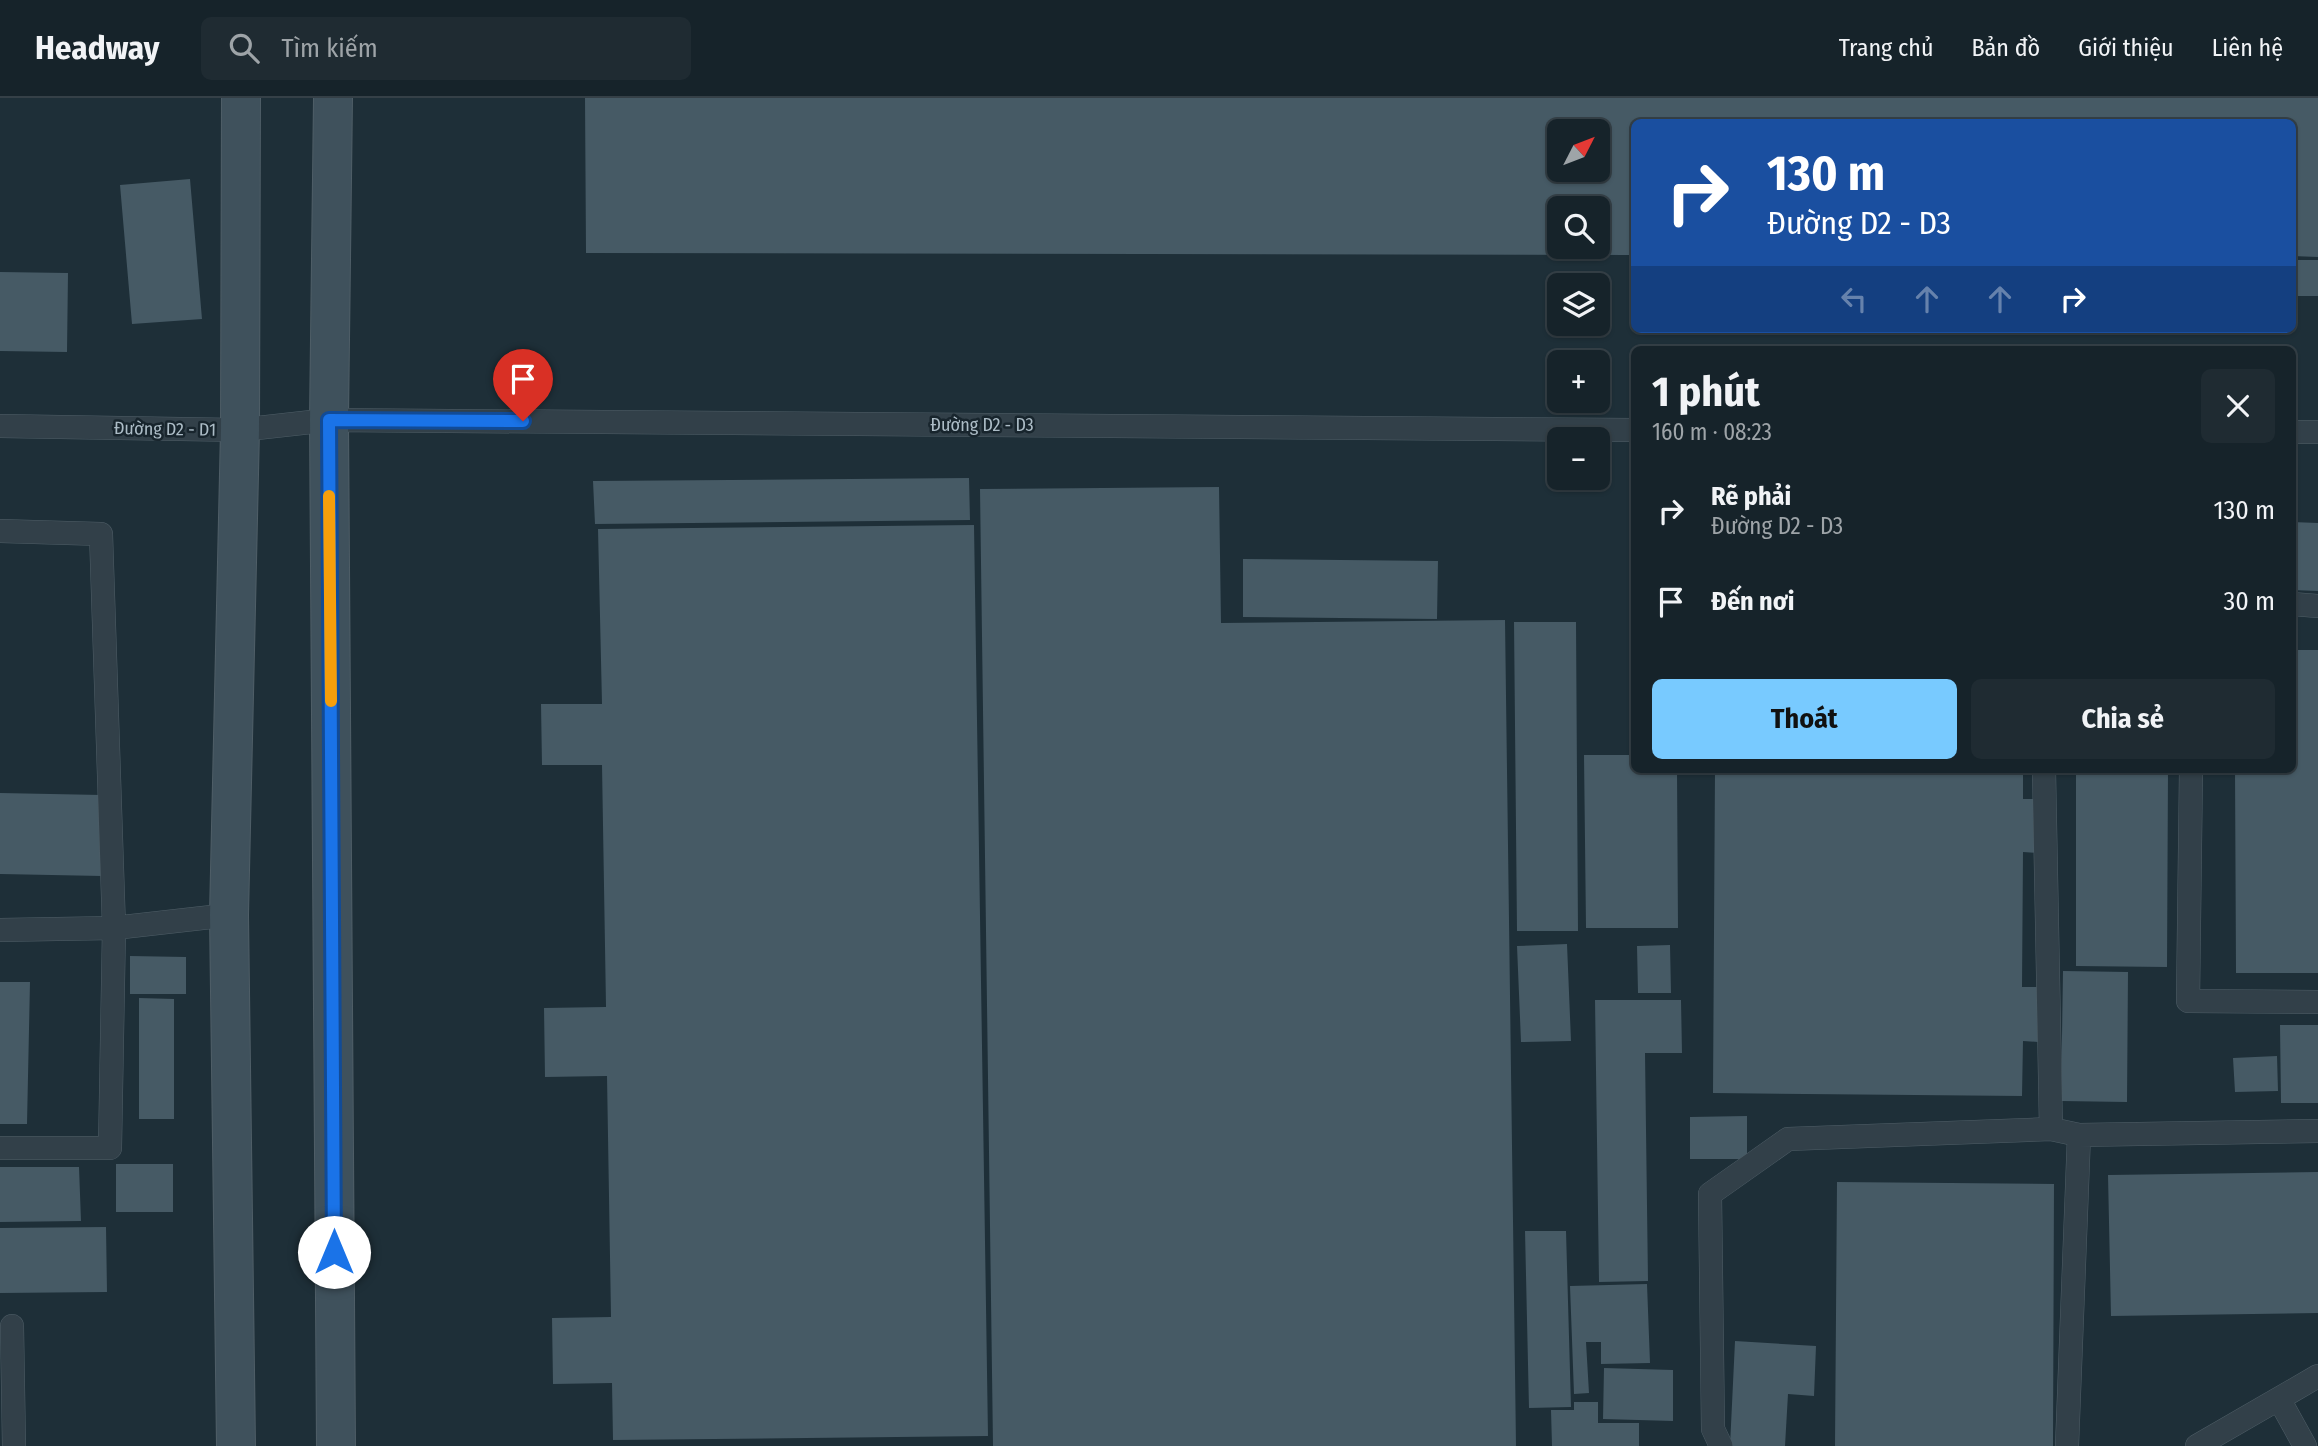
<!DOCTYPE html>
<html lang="vi">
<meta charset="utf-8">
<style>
body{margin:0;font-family:"Fira Sans Condensed",sans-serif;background:#1f2b32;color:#f1f3f6;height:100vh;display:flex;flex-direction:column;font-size:26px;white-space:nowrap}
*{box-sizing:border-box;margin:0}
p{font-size:23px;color:#9ea4a8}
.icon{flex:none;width:38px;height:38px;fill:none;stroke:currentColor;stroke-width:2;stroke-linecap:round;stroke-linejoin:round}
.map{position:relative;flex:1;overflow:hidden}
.sheet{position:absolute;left:1631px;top:248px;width:665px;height:427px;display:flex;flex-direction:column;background:#16232a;border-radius:10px;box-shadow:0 2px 5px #0004,0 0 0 2px #354047}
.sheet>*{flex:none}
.hud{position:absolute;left:1631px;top:21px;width:665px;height:214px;border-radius:10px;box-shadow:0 2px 5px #0004,0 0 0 2px #354047;background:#1a4fa0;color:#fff;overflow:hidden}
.needle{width:46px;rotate:48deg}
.buttons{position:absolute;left:1547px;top:21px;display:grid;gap:14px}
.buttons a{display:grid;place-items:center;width:63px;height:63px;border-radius:10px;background:#16232a;box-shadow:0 2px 5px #0004,0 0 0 2px #354047;font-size:35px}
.pin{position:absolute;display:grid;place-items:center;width:60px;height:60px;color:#fff;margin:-72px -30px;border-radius:50% 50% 50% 0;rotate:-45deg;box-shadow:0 0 7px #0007}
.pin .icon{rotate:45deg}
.me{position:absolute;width:77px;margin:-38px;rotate:0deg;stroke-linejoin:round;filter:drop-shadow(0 0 5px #0008)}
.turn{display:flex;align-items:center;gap:24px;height:147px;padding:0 21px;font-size:32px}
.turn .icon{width:91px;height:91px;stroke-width:2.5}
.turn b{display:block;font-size:49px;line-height:60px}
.lanes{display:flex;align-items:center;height:66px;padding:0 21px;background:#0003;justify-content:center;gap:35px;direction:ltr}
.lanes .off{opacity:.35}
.round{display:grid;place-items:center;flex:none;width:74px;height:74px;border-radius:10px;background:#1f2b32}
.overview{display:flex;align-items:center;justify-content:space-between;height:119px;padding:0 21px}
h1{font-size:42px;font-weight:700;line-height:52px}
.action{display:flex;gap:14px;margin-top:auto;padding:14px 21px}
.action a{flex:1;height:80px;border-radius:10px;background:#78caff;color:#111;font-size:28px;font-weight:700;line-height:80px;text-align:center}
.action a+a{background:#1f2b32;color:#f1f3f6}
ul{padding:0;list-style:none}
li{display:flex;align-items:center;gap:21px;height:91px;padding:0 21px}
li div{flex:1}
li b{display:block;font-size:26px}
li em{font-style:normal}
header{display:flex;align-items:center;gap:42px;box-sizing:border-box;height:98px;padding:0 35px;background:#16232a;border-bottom:2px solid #354047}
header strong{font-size:33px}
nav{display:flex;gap:38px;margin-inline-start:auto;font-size:24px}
.search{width:490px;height:63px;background:#1f2b32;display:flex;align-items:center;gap:18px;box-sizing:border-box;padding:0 24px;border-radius:10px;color:#9ea4a8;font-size:26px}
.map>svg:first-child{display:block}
</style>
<header>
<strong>Headway</strong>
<div class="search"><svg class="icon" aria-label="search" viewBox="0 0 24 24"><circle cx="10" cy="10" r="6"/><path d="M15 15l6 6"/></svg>Tìm kiếm</div>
<nav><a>Trang chủ</a><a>Bản đồ</a><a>Giới thiệu</a><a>Liên hệ</a></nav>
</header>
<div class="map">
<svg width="2318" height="1348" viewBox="0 0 2318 1348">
<rect width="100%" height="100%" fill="#1e2f38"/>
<path fill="#465a65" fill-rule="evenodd" d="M585 0H2318V159L2292 158V24H1634V157L586 155ZM1559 33H1598V72H1559ZM1559 110H1598V149H1559Z
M190 81 202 221 132 226 120 87Z
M2292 162H2318V198H2292Z
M0 174 68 175 67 254 0 253Z
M969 380 970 422 595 426 593 383Z
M1219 389 1221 525 1505 522 1516 1348H993L980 391Z
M2292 424 2318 425V493L2292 492Z
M974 427 988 1338 613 1342 612 1285 553 1286 552 1220 611 1219 607 978 545 979 544 910 606 909 602 667H542L541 606H602L598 431Z
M1243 461 1438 463 1437 521 1243 519Z
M1514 524H1576L1578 833H1517Z
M2292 552H2318V875H2236L2235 672H2292Z
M1584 657H1634V672H1677L1678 830H1586Z
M1715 672H2023V701H2039V755L2023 754 2022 889H2039L2038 944 2023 943 2022 998 1713 995Z
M2076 672H2168L2167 869 2076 868Z
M0 695 102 697V778L0 776Z
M1567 846 1571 943 1521 944 1517 848Z
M1670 847 1671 895H1638L1637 848Z
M130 858 186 859V896H130Z
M2063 873 2128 874 2127 1004 2061 1003Z
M0 884H30L27 1026H0Z
M139 900 174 901V1021H139Z
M1595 902H1681L1682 955H1645L1648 1183 1599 1184Z
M2280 927H2318V1005H2281Z
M2277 958 2278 993 2235 994 2233 960Z
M1747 1018V1061H1690V1019Z
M116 1066H173V1114H116Z
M0 1069H79L81 1123 0 1124Z
M2318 1074V1215L2111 1218 2108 1077Z
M1837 1084 2054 1086 2053 1348H1835Z
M106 1129 107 1194 0 1195V1130Z
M1525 1133H1566L1571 1309 1529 1310Z
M1647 1186 1650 1265 1601 1266V1244H1586L1589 1295 1574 1296 1570 1188Z
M1735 1243 1816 1248 1814 1298 1788 1296 1785 1348H1730Z
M1604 1270 1673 1272V1323L1603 1321Z
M1574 1304H1598V1325H1639V1348H1552L1551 1312H1574Z"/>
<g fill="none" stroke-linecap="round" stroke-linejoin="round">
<defs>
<path id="lane" d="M0 328 240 332 329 322 1634 332
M2292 334H2318
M0 433 101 436 114 830 0 832
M2292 506 2318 508
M2044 672 2051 1031
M2191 672 2188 903 2318 904
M0 1050H110L114 830 229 817
M12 1228 14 1348
M2279 1301 2305 1348
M1721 1348 1713 1331 1710 1096 1788 1041 2051 1031 2079 1037 2318 1033
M2067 1348 2079 1037
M2197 1348 2318 1278"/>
<path id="secondary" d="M333 0 329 322 336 1348
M236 1348 229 817 240 332 241 0"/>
</defs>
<use href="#lane" stroke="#4f5e67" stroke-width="24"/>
<use href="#secondary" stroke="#4f5e67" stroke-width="40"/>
<use href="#lane" stroke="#324049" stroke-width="23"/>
<use href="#secondary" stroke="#3f515c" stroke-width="38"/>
</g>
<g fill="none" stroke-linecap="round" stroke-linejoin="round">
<defs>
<path id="route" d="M334 1154 329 322 523 323"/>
</defs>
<use href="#route" stroke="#114b97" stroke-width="18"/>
<use href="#route" stroke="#1a73e8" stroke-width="12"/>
<path stroke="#f59e0b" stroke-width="12" d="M329 398 331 603"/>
</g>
<g text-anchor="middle" stroke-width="5" stroke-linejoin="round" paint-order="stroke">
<g font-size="18" fill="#acbcc6" stroke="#18252d">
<text x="982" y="333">Đường D2 - D3</text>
<text transform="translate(165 331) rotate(1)" y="6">Đường D2 - D1</text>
</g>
</g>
</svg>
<div class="buttons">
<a><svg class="needle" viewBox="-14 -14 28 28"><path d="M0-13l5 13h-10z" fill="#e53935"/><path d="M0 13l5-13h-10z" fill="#9ea4a8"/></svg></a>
<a><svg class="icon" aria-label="search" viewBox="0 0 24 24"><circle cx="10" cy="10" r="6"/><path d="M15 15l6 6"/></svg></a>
<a><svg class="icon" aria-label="layers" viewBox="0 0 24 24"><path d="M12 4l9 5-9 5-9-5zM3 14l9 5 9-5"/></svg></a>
<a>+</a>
<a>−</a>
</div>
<div class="pin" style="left:523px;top:323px;background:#d93025"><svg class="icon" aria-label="arrive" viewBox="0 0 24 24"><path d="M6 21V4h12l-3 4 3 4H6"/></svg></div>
<svg class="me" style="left:334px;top:1154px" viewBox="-20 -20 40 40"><circle r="19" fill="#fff"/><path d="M0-13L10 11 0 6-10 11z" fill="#1a73e8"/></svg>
<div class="hud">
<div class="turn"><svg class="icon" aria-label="right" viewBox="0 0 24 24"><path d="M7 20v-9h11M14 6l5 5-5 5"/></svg><div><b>130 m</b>Đường D2 - D3</div></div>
<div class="lanes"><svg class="icon off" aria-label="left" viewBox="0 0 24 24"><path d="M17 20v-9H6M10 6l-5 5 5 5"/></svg><svg class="icon off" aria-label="ahead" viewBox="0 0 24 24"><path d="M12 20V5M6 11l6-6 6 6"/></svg><svg class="icon off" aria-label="ahead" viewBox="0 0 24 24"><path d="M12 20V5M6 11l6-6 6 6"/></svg><svg class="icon" aria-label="right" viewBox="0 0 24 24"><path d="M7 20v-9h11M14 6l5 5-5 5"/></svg></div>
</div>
<section class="sheet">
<div class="overview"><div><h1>1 phút</h1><p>160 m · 08:23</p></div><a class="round"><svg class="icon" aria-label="close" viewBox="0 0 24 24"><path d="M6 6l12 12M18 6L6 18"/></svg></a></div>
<ul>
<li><svg class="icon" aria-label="right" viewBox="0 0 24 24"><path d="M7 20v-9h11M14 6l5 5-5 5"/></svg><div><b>Rẽ phải</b><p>Đường D2 - D3</p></div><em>130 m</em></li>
<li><svg class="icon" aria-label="arrive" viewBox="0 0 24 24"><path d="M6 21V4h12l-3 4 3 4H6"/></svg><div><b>Đến nơi</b></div><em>30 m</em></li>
</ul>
<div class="action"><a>Thoát</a><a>Chia sẻ</a></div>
</section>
</div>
